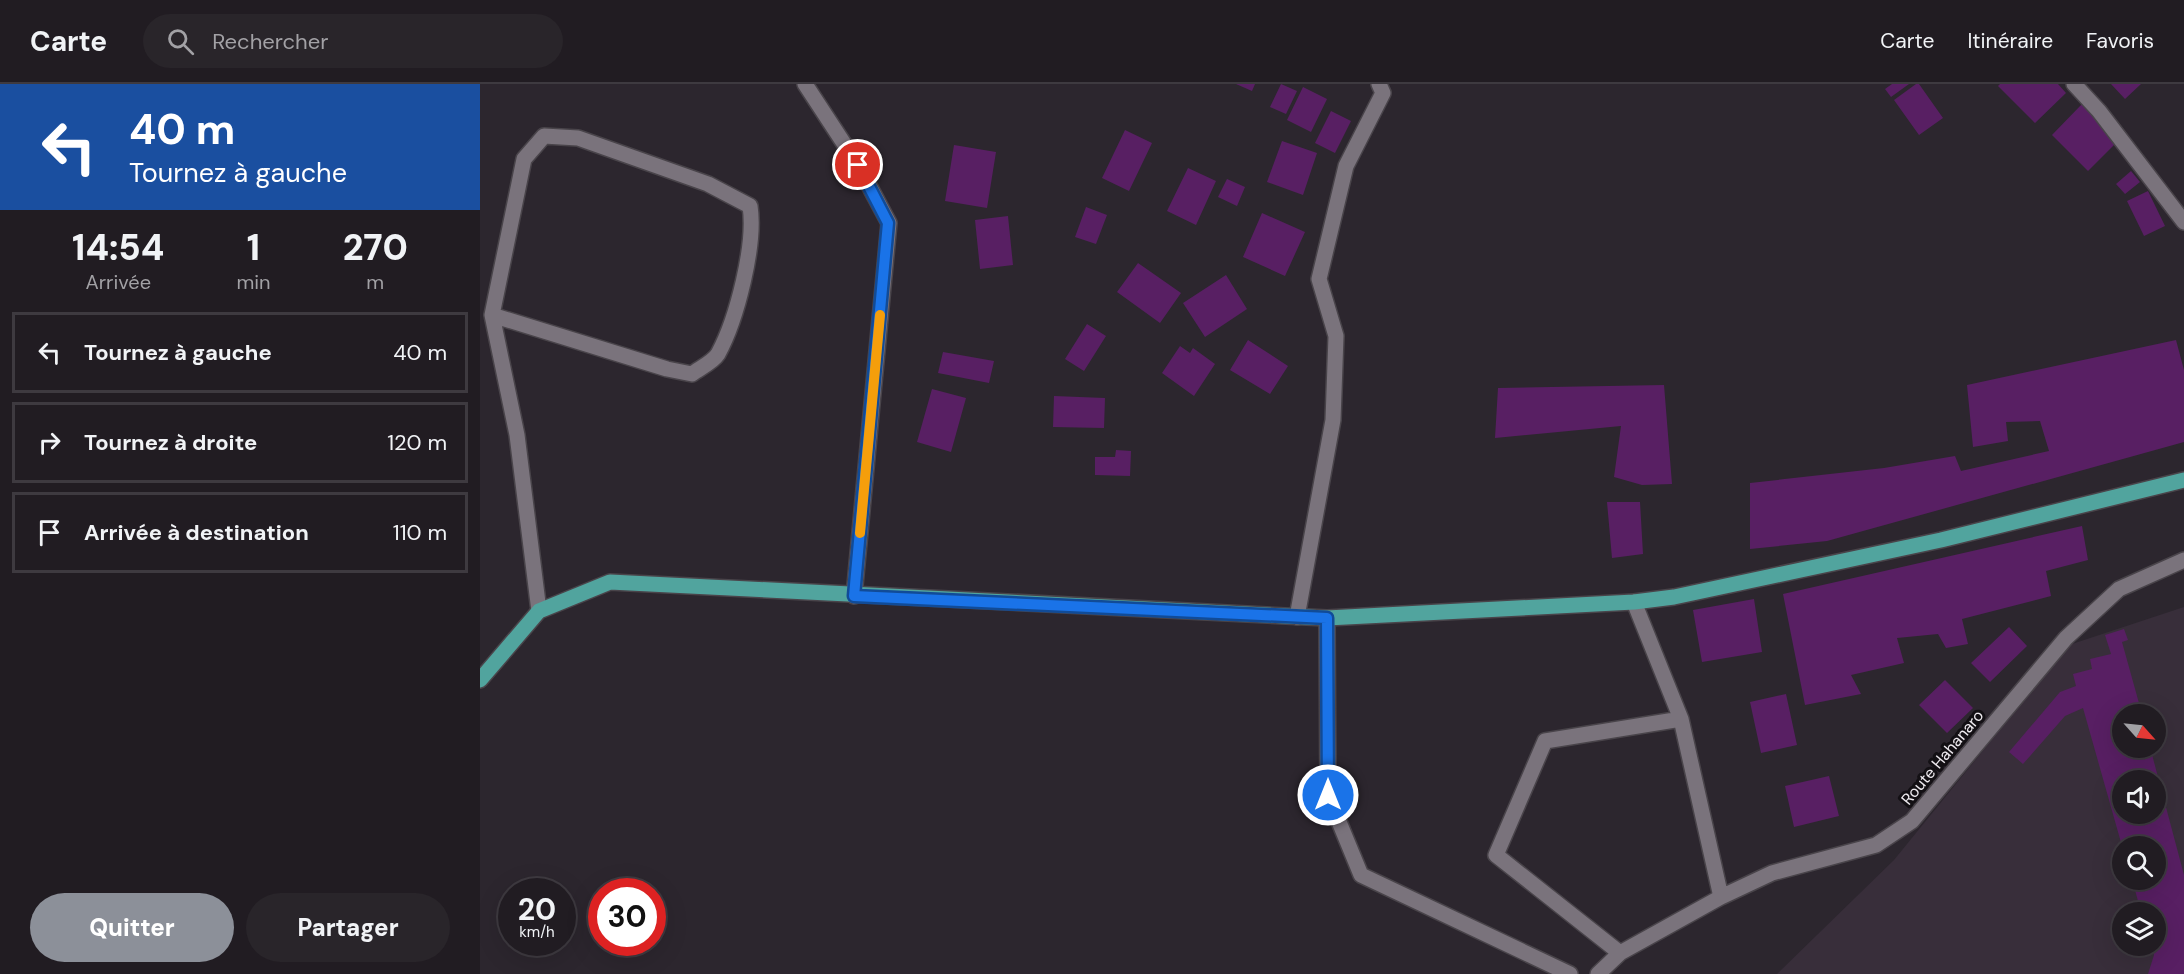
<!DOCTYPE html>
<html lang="fr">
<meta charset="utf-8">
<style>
body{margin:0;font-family:"DM Sans",sans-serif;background:#29252a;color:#f1f3f6;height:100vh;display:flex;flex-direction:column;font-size:22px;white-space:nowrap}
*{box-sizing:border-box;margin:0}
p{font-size:20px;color:#a2a1a5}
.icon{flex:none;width:33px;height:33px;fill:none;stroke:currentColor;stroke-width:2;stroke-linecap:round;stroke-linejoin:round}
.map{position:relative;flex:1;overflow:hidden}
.drawer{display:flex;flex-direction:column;background:#211c22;width:480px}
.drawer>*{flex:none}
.banner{background:#1a4fa0;color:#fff;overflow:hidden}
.needle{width:39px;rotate:117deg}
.tools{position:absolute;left:1632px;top:620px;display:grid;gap:12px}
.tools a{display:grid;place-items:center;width:54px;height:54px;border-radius:50%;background:#211c22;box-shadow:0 6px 24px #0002,0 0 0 2px #3e3a40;font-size:30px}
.speed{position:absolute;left:18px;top:794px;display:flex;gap:12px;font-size:30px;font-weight:700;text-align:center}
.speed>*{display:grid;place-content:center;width:78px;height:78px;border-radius:50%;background:#211c22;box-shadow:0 6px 24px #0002,0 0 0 2px #3e3a40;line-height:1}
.speed small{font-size:15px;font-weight:400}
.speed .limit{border:9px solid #d22;background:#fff;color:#111}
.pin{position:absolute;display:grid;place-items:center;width:51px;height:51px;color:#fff;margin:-26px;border:3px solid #fff;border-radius:50%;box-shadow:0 2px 6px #0007}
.me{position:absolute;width:66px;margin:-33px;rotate:0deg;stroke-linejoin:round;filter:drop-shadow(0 0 4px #0008)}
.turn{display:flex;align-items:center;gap:21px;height:126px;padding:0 30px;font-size:27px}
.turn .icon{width:78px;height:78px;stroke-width:2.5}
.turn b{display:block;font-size:42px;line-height:51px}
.eta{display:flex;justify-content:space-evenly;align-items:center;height:102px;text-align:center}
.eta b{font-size:36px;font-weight:800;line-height:42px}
.primary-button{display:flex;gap:12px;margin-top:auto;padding:12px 30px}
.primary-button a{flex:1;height:69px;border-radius:36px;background:#8c9099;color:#fff;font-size:24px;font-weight:800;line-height:69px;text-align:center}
.primary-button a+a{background:#29252a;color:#f1f3f6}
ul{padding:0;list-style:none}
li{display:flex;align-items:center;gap:18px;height:81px;margin:0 12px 9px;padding:0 18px;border:3px solid #3e3a40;border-radius:0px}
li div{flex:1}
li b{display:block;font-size:22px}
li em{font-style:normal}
header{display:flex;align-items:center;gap:36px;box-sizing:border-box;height:84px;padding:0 30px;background:#211c22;border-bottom:2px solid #3e3a40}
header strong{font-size:28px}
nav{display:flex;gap:33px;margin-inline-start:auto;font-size:21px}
.search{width:420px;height:54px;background:#29252a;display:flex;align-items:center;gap:15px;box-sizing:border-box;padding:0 21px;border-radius:33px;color:#a2a1a5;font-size:22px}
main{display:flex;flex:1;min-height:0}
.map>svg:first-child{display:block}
</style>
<header>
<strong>Carte</strong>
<div class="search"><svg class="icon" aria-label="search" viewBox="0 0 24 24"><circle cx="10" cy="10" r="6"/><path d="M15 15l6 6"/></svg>Rechercher</div>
<nav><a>Carte</a><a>Itinéraire</a><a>Favoris</a></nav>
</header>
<main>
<section class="drawer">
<div class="banner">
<div class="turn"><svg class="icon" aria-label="left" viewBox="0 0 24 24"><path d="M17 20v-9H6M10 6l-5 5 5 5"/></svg><div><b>40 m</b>Tournez à gauche</div></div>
</div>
<div class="eta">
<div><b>14:54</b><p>Arrivée</p></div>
<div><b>1</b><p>min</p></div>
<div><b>270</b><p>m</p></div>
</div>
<ul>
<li><svg class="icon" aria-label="left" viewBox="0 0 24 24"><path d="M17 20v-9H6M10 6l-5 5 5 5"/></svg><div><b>Tournez à gauche</b></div><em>40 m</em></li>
<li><svg class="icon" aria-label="right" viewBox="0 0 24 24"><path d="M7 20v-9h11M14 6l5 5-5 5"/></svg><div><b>Tournez à droite</b></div><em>120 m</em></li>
<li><svg class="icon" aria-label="arrive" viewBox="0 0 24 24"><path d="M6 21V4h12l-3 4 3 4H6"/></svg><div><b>Arrivée à destination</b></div><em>110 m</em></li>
</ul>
<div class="primary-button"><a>Quitter</a><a>Partager</a></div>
</section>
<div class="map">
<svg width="1704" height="890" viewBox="0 0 1704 890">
<rect width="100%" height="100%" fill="#2c262e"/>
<path fill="#382e3a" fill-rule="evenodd" d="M1704 523V890H1297L1414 776 1589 561ZM1642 630H1676V663H1642ZM1642 696H1676V729H1642ZM1642 762H1676V795H1642ZM1642 828H1676V861H1642Z"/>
<path fill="#581f63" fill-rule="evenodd" d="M756 0H775L772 7Z
M801 0 817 7 806 30 790 23Z
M1412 0H1429L1411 13 1405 5Z
M1436 0H1439L1463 34 1439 51 1414 16Z
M1520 0H1578L1586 9 1555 39 1518 2Z
M1631 0H1661L1645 15Z
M823 3 847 15 831 48 807 36Z
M1602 20 1638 57 1608 87 1572 51Z
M851 27 871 37 855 69 835 59Z
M645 46 672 59 649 107 622 94Z
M802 57 837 69 823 111 787 98Z
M474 61 516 68 507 124 465 117Z
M708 84 736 97 716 141 687 127Z
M1651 87 1660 98 1645 110 1636 100Z
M747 95 765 103 757 122 738 113Z
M1668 107 1685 142 1664 152 1647 117Z
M606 123 627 131 616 160 595 153Z
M782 129 825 148 805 192 763 173Z
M528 132 533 181 500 185 495 136Z
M658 179 701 209 680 239 637 208Z
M746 191 767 225 725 253 703 219Z
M607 240 626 252 604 287 585 275Z
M768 256 808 282 790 310 750 286Z
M1696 256 1704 286V358L1347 457 1270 465V399L1404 384 1475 372 1481 387 1569 367 1560 337 1526 338 1528 357 1493 363 1487 301Z
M700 262 710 269 713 264 735 280 714 312 682 289Z
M463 268 514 277 509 299 458 289Z
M1184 301 1192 400 1162 401 1134 393 1141 342 1015 354 1018 304Z
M452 305 486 314 471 368 437 358Z
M574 312 625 314 624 344 573 343Z
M636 366 651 367 650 392 615 391V373H635Z
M1127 418H1160L1163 470 1132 474Z
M1602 442 1608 476 1566 487 1571 512 1482 535 1488 560 1466 564 1458 550 1417 554 1424 579 1371 591 1381 610 1325 621 1303 510Z
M1274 515 1282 568 1222 578 1213 526Z
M1529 543 1547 562 1510 598 1491 579Z
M1644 545 1648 556 1642 558 1662 630H1642V663H1670L1704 791V890H1668L1674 871 1671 861H1676V828H1661L1652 795H1676V762H1642L1603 624 1585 632 1543 680 1529 668 1580 608 1596 602 1593 590 1612 585 1610 575 1631 570 1625 551ZM1642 696H1676V729H1642Z
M1465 596 1493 624 1467 649 1439 621Z
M1306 610 1317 661 1281 669 1270 618Z
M1349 692 1359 732 1314 743 1305 702Z"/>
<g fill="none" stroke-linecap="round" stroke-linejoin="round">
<defs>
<path id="minor" d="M325 0 378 81 409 139 374 512
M1594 0 1619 27 1704 138
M12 231 187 285 212 290C220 284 233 278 238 270 257 235 276 160 270 122L228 100 98 54 64 52 44 75 12 231 37 351 59 527
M1154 518 1201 635 1241 813
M817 533 853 336 856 252 839 195 866 82 903 9 899 0
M847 534 848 711 881 791 1090 890
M1140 869 1016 771 1065 657 1201 635
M1118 890 1140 869 1241 813 1292 789 1396 761 1432 737 1586 554 1639 505 1704 476"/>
<path id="major" d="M0 596 59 527 130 498 847 534 1154 518 1194 513 1461 456 1704 396"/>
</defs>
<use href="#minor" stroke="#49444a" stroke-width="18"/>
<use href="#major" stroke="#49444a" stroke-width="18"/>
<use href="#minor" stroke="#7a737c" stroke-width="15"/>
<use href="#major" stroke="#51a49e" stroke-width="15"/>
</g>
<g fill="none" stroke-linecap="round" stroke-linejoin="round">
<defs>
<path id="route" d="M378 81 408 139 374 512 847 534 848 711"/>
</defs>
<use href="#route" stroke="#114b97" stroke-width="15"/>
<use href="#route" stroke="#1a73e8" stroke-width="10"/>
<path stroke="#f59e0b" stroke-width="10" d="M380 449 400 231"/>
</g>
<g text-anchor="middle" stroke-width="6" stroke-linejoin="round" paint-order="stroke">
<g font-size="16" fill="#eeeaef" stroke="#131014">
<text transform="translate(1462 673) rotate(-50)" y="6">Route Hahanaro</text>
</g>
</g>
</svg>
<div class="tools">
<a><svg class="needle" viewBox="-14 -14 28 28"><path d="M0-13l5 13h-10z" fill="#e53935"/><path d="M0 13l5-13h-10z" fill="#a2a1a5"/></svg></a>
<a><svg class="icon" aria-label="sound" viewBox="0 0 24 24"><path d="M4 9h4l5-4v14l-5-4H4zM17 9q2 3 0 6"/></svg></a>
<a><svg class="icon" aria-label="search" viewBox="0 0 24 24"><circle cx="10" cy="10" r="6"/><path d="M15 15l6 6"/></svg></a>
<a><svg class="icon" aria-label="layers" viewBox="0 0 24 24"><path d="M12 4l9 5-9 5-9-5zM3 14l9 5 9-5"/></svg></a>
</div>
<div class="speed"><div>20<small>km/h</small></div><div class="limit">30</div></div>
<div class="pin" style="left:378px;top:81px;background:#d93025"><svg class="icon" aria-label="arrive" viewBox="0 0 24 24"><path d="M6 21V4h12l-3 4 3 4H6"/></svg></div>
<svg class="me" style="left:848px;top:711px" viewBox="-20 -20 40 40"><circle r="17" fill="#1a73e8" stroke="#fff" stroke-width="3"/><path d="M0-11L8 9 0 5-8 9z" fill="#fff"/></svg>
</div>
</main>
